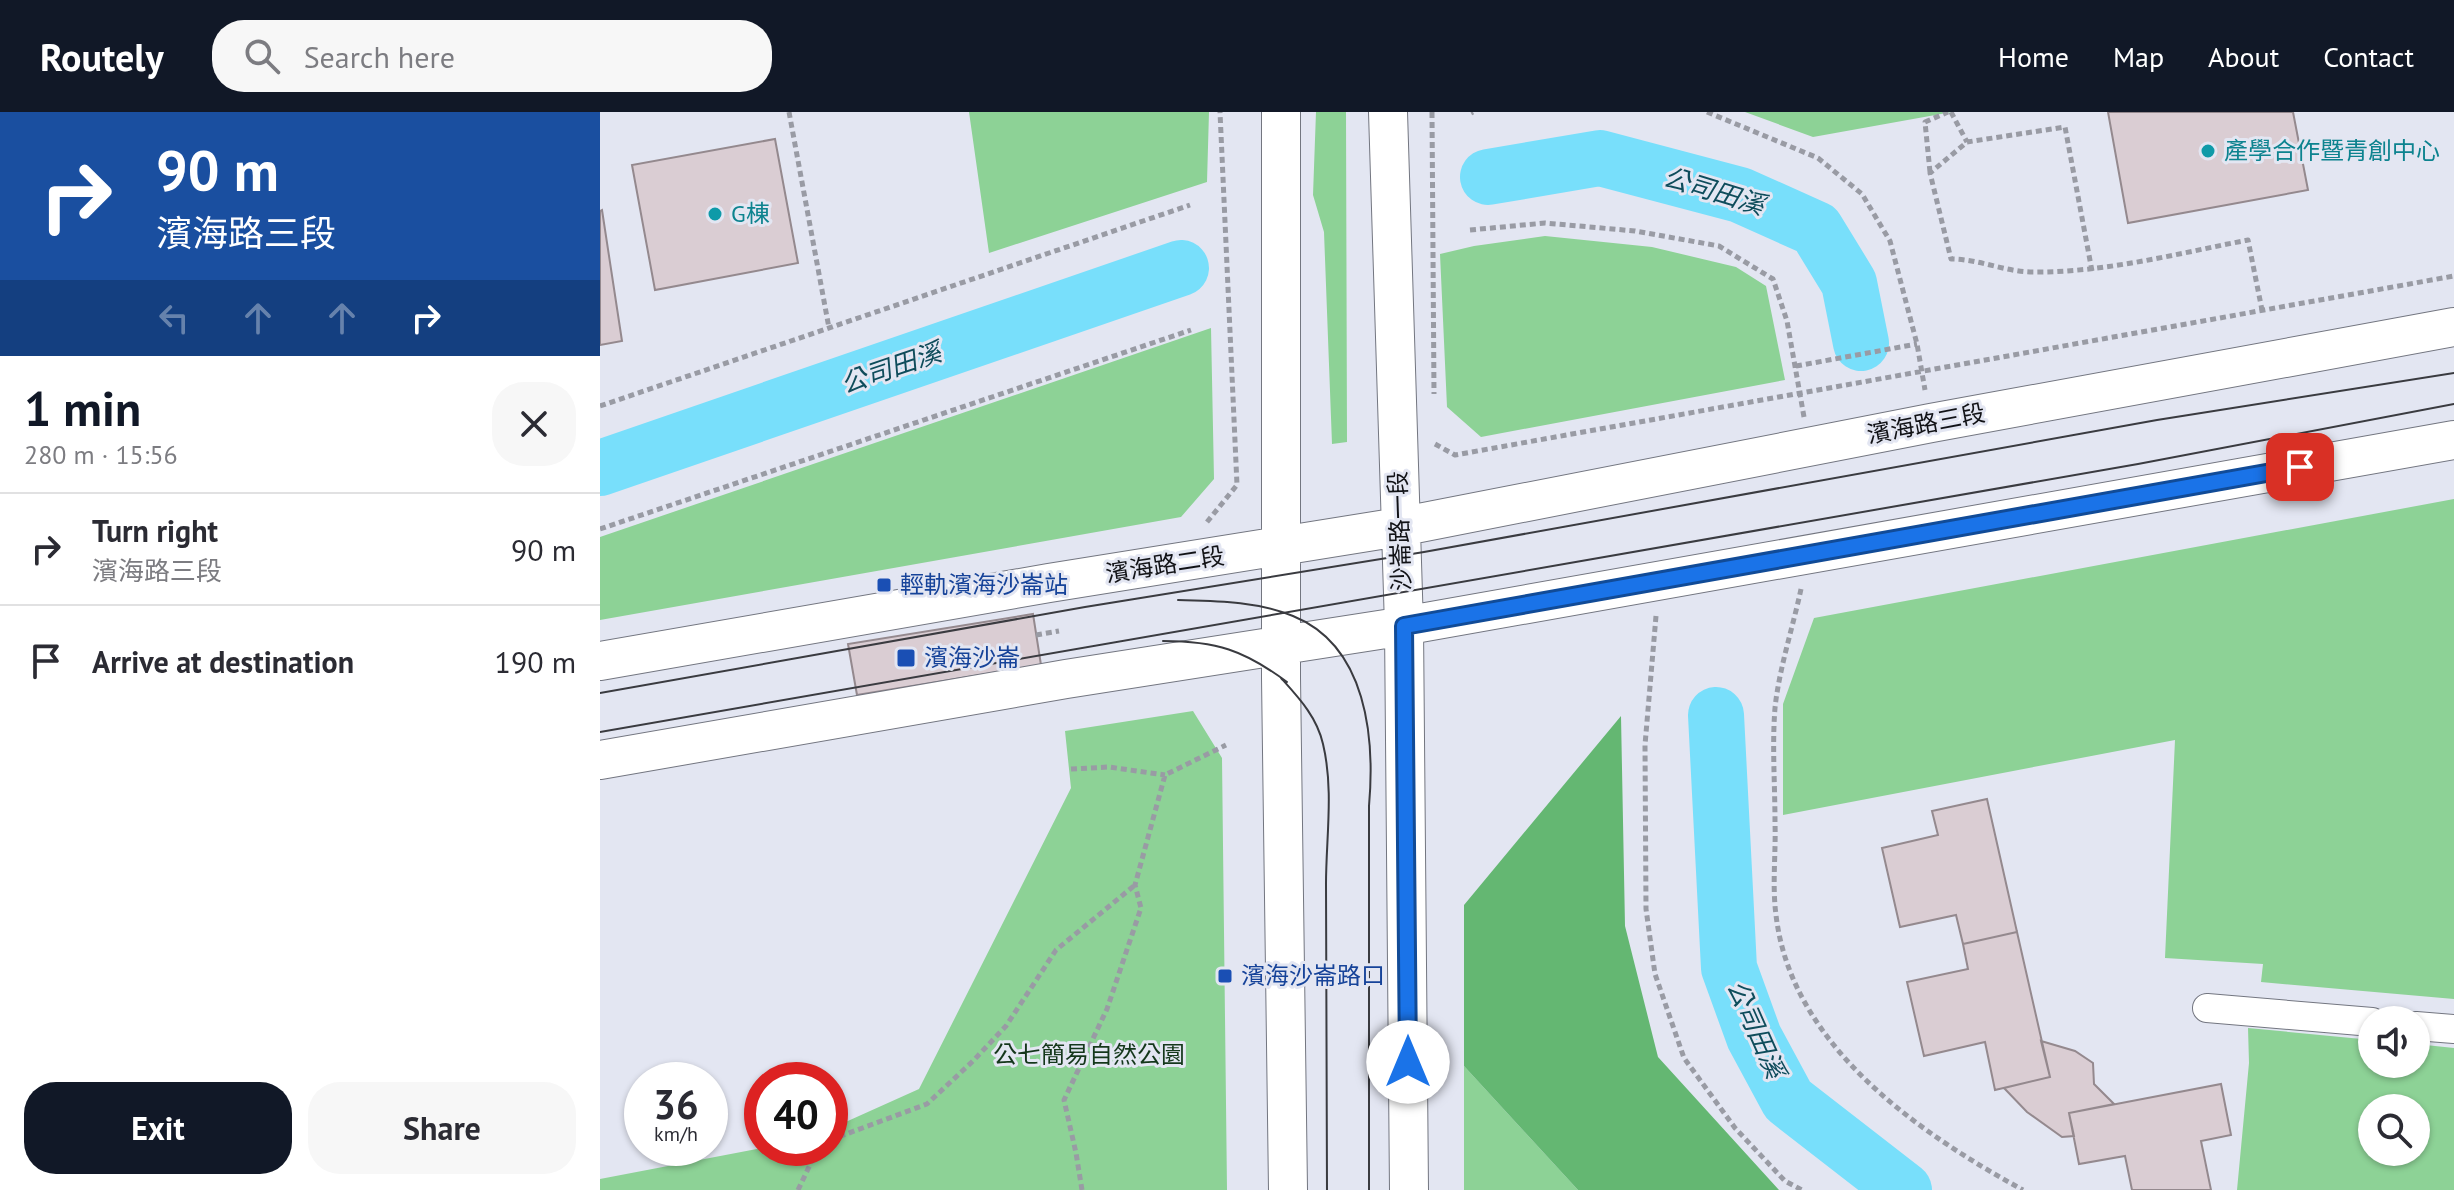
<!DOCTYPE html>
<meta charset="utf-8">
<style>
body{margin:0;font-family:"PT Sans","Noto Sans TC",sans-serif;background:#f7f7f7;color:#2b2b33;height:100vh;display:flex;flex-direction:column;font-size:30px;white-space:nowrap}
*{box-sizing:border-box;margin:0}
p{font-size:26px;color:#7c7c81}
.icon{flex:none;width:44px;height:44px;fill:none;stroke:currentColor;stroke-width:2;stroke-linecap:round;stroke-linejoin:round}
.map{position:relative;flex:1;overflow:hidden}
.details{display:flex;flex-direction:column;background:#fff;width:600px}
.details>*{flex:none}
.hud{background:#1a4fa0;color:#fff;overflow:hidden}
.controls{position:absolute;left:1758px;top:894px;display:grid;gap:16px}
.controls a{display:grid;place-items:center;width:72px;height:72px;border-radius:50%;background:#fff;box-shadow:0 2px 6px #0004;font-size:40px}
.speed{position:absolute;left:24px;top:950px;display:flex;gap:16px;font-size:40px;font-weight:700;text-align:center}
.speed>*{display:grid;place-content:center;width:104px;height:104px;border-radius:50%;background:#fff;box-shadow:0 2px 6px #0004;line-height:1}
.speed small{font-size:20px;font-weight:400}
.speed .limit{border:12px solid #d22;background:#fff;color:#111}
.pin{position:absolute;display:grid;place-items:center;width:68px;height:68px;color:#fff;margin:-34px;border-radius:16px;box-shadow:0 4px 12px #0006}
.me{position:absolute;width:88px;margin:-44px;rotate:0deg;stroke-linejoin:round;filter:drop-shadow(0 0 6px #0008)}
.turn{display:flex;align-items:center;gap:28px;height:168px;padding:0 24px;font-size:36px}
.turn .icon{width:104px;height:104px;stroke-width:2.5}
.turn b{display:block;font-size:56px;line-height:68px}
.lanes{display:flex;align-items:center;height:76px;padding:0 24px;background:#0003;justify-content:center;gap:40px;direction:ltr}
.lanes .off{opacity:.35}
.round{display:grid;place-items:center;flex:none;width:84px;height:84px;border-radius:32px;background:#f7f7f7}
.summary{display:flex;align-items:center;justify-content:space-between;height:136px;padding:0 24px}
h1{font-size:48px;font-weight:700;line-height:60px;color:#111827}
.action{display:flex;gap:16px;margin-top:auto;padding:16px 24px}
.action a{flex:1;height:92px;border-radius:32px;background:#111827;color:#fff;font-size:32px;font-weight:700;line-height:92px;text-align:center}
.action a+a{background:#f7f7f7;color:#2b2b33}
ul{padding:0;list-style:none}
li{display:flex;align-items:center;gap:24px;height:112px;padding:0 24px;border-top:2px solid #e1e1e2}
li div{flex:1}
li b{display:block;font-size:30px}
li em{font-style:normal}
header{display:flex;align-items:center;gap:48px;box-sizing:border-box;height:112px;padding:0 40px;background:#111827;color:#fff}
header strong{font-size:38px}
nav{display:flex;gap:44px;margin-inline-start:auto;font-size:28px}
.search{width:560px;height:72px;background:#f7f7f7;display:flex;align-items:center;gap:20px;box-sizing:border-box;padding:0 28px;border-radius:32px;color:#7c7c81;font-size:30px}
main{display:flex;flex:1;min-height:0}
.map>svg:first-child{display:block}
</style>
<header>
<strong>Routely</strong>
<div class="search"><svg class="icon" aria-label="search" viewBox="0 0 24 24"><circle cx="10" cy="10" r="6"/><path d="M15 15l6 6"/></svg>Search here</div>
<nav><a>Home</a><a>Map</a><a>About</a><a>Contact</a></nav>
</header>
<main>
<section class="details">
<div class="hud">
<div class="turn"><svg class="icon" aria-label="right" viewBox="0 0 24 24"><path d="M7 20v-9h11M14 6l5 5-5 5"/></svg><div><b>90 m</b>濱海路三段</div></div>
<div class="lanes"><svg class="icon off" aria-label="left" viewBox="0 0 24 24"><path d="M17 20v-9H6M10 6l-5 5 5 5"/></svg><svg class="icon off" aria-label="ahead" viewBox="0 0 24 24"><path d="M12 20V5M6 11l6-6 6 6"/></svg><svg class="icon off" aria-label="ahead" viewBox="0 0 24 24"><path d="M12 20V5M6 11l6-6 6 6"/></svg><svg class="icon" aria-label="right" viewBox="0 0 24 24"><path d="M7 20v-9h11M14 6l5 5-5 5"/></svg></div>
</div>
<div class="summary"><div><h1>1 min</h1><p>280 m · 15:56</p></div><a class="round"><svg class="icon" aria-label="close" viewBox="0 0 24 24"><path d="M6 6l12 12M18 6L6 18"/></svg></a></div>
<ul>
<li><svg class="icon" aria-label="right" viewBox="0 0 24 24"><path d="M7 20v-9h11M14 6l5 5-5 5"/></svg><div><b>Turn right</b><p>濱海路三段</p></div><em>90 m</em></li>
<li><svg class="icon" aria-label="arrive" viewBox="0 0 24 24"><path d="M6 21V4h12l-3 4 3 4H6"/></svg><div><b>Arrive at destination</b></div><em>190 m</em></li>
</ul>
<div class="action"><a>Exit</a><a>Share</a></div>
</section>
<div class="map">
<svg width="1854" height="1078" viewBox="0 0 1854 1078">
<rect width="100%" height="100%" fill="#e3e6f2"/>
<path fill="#8dd296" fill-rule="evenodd" d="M369 0H609L607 70 389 141Z
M716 0H746L747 330 732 332 724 120 713 83Z
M1145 0H1352L1213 25Z
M945 124 1052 135 1136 155 1166 174 1185 268 881 325 847 295 840 142 874 134Z
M611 216 614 367 581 405 0 508V425Z
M1854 387V887L1661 870 1663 852 1565 846 1575 628 1183 703V592L1214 506Z
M593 599 622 646 627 1078H0V1067L162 1036H230V1017L319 977 471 676 465 619Z
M1648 916 1772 928V952H1816V932L1854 936V1078H1637L1649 951ZM1772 996H1816V1040H1772Z
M864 954 978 1078H864Z"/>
<path fill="#64b772" d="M1021 604 1025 814 1058 945 1179 1078H978L864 954V793Z"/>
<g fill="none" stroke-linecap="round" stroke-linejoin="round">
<path stroke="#78dffb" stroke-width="56" d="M888 65 1000 46 1140 83 1216 117 1249 171 1261 231
M0 356 581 156
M1116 603 1129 856 1154 925 1188 988 1304 1078"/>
</g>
<path fill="#dacdd3" stroke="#94898e" stroke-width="2" d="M1508 0H1693L1708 78 1528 111Z
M175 27 198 151 55 178 32 53Z
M2 98 22 229 0 233V99Z
M433 502 441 553 257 583 248 532Z
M1387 687 1417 820 1363 832 1356 803 1300 815 1282 736 1338 723 1332 699Z
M1417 820 1450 965 1395 978 1385 930 1324 944 1307 870 1368 857 1363 832Z
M1441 929 1475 939 1493 951 1494 972 1514 992 1469 1001 1474 1024 1462 1025 1427 1000 1404 976 1450 965Z
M1621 972 1631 1023 1601 1029 1611 1078H1532L1525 1044 1479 1052 1469 1001Z"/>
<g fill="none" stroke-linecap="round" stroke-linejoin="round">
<defs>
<path id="street" d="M1607 896 1772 910
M1816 914 1854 917"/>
<path id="secondary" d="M681 0V566L688 1078
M788 0 804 514 809 1078
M0 549 449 471 799 415 1331 311 1854 215
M0 648 466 567 792 516 1854 328"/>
</defs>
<use href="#street" stroke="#737680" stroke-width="30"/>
<use href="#secondary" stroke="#737680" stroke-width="40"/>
<path stroke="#999ba4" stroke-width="5" stroke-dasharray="6 4" stroke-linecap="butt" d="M189 0 229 216
M832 0 834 282
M1107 0 1218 46 1262 82 1290 129 1317 232 1325 278
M1351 0 1367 30
M871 1 873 0
M1330 60 1325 10 1348 0
M870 118 945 111 1035 119 1119 134 1173 167 1187 209 1204 305
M1492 159 1465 15 1367 30 1330 61 1351 147C1378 147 1403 159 1430 160 1504 161 1575 142 1648 128L1662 198
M1196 254 1317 232
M0 294 590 93
M835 332 855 343 1854 164
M607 410 637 373 620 0
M0 417 591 218
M1201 477C1193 515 1179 557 1175 596 1172 633 1175 673 1175 711 1176 741 1172 773 1176 803 1191 933 1317 1020 1423 1078
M1056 504 1045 633 1046 797 1055 862 1084 946 1135 1016 1185 1069 1202 1078
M436 523 459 519
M471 657 509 655 565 663
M230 1028 327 992 373 949 406 914 456 838 535 773
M198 1078 218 1036
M482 1078 476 1041 464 988 507 897 541 796 535 773 565 663 626 633"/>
<use href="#street" stroke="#fff" stroke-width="28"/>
<use href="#secondary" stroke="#fff" stroke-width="38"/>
<path stroke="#3a3b40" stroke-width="2" d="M578 488C617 489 657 489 693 504 767 534 775 626 769 694V1078
M563 529C616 529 644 538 687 570L681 566C699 586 717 605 723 632 734 678 726 726 726 772 726 874 727 976 727 1078
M0 581 485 495 824 440 1557 308 1854 261
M0 620 1538 352 1854 292"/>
</g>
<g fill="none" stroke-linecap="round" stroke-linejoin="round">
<defs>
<path id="route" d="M808 950 804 514 1700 355"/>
</defs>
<use href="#route" stroke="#114b97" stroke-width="20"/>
<use href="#route" stroke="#1a73e8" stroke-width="14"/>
</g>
<g fill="#0f9aa8" stroke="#e3e6f2" stroke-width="3">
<circle cx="1608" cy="39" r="8"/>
<circle cx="115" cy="102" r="8"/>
</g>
<g fill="#1a4fb4" stroke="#e3e6f2" stroke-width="3">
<rect x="276" y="465" width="16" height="16" rx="4"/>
<rect x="296" y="536" width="20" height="20" rx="4"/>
<rect x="617" y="856" width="16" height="16" rx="4"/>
</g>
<g text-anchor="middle" stroke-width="6" stroke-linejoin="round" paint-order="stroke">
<g font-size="24" fill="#0d838f" stroke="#e3e6f2" text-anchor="start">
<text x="1624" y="47">產學合作暨青創中心</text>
<text x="131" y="110">G棟</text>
</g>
<g font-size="24" fill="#111216" stroke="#e3e6f2">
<text transform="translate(1326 312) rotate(-11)" y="8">濱海路三段</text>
<text transform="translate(800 419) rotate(-92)" y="8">沙崙路一段</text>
<text transform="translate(565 453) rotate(-9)" y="8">濱海路二段</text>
</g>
<g font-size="24" fill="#164399" stroke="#e3e6f2" text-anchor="start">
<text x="300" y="481">輕軌濱海沙崙站</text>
<text x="324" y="554">濱海沙崙</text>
<text x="641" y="872">濱海沙崙路口</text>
</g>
<g font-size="24" fill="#14371b" stroke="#e3e6f2">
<text x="489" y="951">公七簡易自然公園</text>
</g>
<g font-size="26" font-style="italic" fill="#0e4c5b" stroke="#e3e6f2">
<text transform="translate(1114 79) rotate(17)" y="9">公司田溪</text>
<text transform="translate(291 256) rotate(-19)" y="9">公司田溪</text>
<text transform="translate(1156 917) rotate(66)" y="9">公司田溪</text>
</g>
</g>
</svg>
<div class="controls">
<a><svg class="icon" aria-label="sound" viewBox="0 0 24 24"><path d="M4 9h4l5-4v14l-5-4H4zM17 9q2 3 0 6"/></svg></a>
<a><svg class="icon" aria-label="search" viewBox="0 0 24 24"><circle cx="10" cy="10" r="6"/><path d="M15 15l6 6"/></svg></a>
</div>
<div class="speed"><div>36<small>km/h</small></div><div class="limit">40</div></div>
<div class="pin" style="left:1700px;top:355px;background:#d93025"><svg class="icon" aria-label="arrive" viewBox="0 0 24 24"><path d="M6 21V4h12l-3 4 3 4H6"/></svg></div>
<svg class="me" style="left:808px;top:950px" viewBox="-20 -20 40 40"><circle r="19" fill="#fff"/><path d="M0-13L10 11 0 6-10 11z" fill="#1a73e8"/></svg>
</div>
</main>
